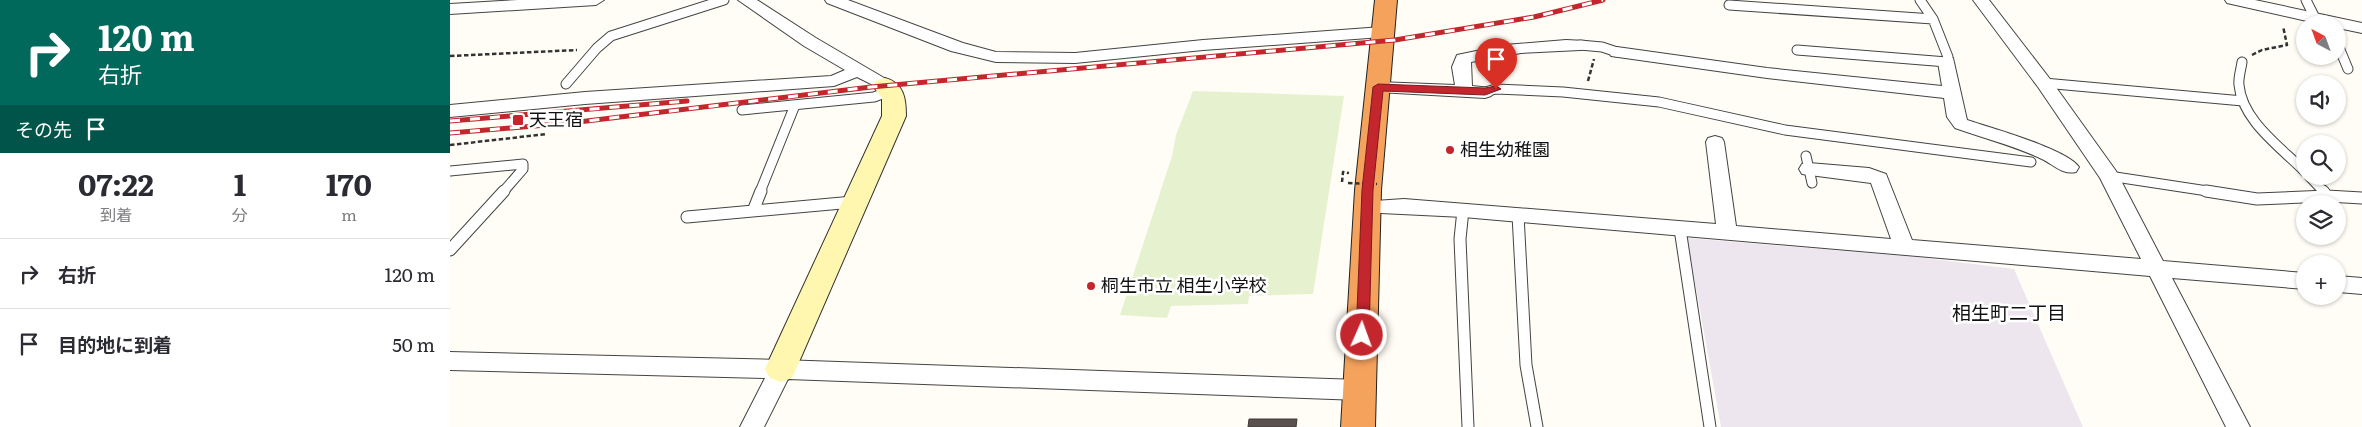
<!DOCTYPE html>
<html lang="ja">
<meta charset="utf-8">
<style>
body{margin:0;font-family:Literata,"Noto Sans JP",serif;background:#f7f7f7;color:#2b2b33;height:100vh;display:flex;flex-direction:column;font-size:19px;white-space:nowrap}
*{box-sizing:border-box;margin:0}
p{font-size:16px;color:#7c7c81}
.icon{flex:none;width:28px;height:28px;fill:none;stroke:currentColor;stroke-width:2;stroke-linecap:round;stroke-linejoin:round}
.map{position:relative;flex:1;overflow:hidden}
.sheet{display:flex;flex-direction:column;background:#fff;width:450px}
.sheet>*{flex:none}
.top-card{background:#00695c;color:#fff;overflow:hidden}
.needle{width:32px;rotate:319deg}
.tools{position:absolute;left:1846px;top:15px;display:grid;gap:10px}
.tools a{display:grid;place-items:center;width:50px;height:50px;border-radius:50%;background:#fff;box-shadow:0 1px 4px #0004;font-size:25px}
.pin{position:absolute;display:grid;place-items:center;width:42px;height:42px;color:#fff;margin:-51px -21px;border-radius:50% 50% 50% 0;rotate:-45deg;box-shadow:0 0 5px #0007}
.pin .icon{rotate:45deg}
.me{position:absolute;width:55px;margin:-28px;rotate:2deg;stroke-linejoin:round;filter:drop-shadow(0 0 4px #0008)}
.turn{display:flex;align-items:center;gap:18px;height:105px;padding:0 15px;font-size:22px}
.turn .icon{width:65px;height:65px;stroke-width:2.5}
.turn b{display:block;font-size:35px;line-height:42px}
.then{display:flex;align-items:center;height:48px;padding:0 15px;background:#0003;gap:10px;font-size:19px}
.eta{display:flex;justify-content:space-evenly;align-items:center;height:85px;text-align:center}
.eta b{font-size:30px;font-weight:700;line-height:35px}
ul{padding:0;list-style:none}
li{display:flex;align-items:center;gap:15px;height:70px;padding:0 15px;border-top:1px solid #e1e1e2}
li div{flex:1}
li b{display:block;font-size:19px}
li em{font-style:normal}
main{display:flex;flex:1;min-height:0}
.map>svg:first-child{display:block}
</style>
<main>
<section class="sheet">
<div class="top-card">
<div class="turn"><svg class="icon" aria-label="right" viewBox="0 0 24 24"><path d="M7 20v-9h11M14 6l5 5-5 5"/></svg><div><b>120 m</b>右折</div></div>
<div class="then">その先<svg class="icon" aria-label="arrive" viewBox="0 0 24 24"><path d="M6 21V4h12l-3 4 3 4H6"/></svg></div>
</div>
<div class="eta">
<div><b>07:22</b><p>到着</p></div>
<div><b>1</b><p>分</p></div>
<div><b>170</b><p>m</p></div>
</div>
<ul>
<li><svg class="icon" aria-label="right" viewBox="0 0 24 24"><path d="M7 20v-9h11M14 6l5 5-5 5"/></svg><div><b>右折</b></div><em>120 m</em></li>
<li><svg class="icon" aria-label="arrive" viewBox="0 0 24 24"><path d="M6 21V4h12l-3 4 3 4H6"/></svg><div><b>目的地に到着</b></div><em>50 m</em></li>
</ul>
</section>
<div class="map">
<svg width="1912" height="427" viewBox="0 0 1912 427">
<rect width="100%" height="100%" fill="#fffdf5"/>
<path fill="#eee6ef" d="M1237 238 1467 257 1564 269 1633 427H1271Z"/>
<path fill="#e6f2cf" d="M743 91 894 96 863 294 799 296 798 304 721 306 717 318 670 315 722 156 726 135Z"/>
<path fill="#5a524d" stroke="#3f3936" d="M799 419H847L846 427H798Z"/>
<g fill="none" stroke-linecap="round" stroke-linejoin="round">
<defs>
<path id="lane-far1" d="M1856 0 1865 18
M1279 5 1483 19
M1130 45 1152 47 1167 52
M1888 45 1898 69
M1347 50 1497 62 1498 57 1483 19 1470 0
M1792 62C1791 70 1788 78 1789 85 1792 121 1832 148 1855 172
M1594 83 1793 101
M116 84 147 48 161 36 274 0
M1035 92 1046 89 1113 92 1209 102 1335 130 1581 162
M292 110 424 97 440 91
M1356 156 1362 183
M0 171 73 164V169L53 192
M1659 176 1764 192
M1859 176 1874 192
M310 192 345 105"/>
<path id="lane" d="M1756 191 1807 199 1877 196 1912 198
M1873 191 1877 196
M1013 210 1010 239 1018 427
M303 211 311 191
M1068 215 1076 365 1087 427
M237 217 403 202
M1230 229 1260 427
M0 250 54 191"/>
<path id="street" d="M68 0H154L146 5 0 14V4Z
M288 0H307L366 38 441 82 444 86 441 90 435 91 407 77 384 86 135 104 0 117V105L135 92 381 76 395 70 354 46Z
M375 0H398L513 43 546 52 625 53 753 40 932 27 938 28 940 32 938 36 932 37 753 50 625 63 546 62 501 51 377 3Z
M1523 0H1539L1600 79 1666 171 1713 261 1855 273V289L1722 278 1800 427H1776L1700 276 1013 217 910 212 907 207 910 202 954 199 1266 224 1256 142 1258 138 1265 136 1272 138 1274 142 1286 226 1441 239 1421 183 1352 174 1349 169 1352 164 1359 163 1419 168 1436 174 1462 240 1691 259 1650 178 1588 87Z
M1775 0H1805L1912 23V33L1888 28V24H1870L1777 3Z
M1116 40 1136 41 1138 45 1136 49 1130 50 1071 53 1021 62 1022 86 1041 88 1044 92 1041 96 1035 98 928 92 922 91 919 87 922 83 928 82 1005 85 1002 67 1007 55 1055 45Z
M1167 47 1317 68 1492 86 1488 62 1491 58H1503L1517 120C1541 128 1617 149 1629 167L1626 172C1613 175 1605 166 1594 160 1568 147 1533 138 1505 128L1497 117 1494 98 1317 78 1161 56 1159 52 1161 48Z
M1888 276 1912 278V294L1888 292Z
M0 352 331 360 910 380 918 383 922 390 918 397 910 400 338 379 314 427H290L315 378 0 370Z"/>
<path id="secondary" d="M435 78C454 83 456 99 456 116L342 378 331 382 320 378 315 369 432 116V98L423 86 426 81Z"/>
<path id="highway" d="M925 0H947L931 190 925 427H891L905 190Z"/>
</defs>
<use href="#lane-far1" stroke="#444" stroke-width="11"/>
<use href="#lane" stroke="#444" stroke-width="13"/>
<use href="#street" stroke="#444" stroke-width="2"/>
<use href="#secondary" stroke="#333" stroke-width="2"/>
<use href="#highway" stroke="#222" stroke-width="2"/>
<path stroke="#333" stroke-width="2.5" stroke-dasharray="4.5 2.5" stroke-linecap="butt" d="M1802 55 1812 50 1837 45 1833 26
M0 56 127 50
M1138 81 1144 59
M0 145 97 134
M892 182 893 172 899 173"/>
<use href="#lane-far1" stroke="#fff" stroke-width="9"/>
<use href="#lane" stroke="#fff" stroke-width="11"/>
<use href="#street" fill="#fff" fill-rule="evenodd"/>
<use href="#secondary" fill="#fff6b0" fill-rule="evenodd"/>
<use href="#highway" fill="#f5a25d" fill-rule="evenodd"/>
<defs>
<path id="rail" d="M0 121 237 101
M0 133 120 123 421 87 945 40 1084 17 1153 0"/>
</defs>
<use href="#rail" stroke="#c4262e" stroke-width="5"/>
<use href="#rail" stroke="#fff" stroke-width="3" stroke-dasharray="10" stroke-linecap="butt"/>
<path stroke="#333" stroke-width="2.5" stroke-dasharray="4.5 2.5" stroke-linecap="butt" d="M898 183 927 184"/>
</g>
<path fill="#c4262e" stroke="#7f191e" d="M928 84 1035 88 1046 86 1051 89 1035 95 933 91 923 190 919 335 912 340 906 335 912 190 923 87Z"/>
<g fill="#c4262e" stroke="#fff" stroke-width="2">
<rect x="62" y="114" width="12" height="12" rx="2.5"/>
<circle cx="1000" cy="150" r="5"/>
<circle cx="641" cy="286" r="5"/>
</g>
<g text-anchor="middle" stroke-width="5" stroke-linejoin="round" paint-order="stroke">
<g font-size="18" fill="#111" stroke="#fff" text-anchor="start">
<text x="79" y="126">天王宿</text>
<text x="1010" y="156">相生幼稚園</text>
<text x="651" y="292">桐生市立 相生小学校</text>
</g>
<g font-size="19" fill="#111" stroke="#fff">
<text x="1559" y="320">相生町二丁目</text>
</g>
</g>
</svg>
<div class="tools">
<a><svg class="needle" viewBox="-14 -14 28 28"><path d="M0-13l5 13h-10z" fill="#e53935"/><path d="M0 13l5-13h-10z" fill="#7c7c81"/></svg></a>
<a><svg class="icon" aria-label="sound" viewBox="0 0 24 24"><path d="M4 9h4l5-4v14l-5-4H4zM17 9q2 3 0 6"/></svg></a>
<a><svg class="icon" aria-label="search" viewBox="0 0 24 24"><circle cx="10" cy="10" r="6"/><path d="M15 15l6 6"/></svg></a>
<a><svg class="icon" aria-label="layers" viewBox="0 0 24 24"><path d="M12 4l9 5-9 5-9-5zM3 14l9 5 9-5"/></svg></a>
<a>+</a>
</div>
<div class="pin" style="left:1046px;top:89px;background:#d93025"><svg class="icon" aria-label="arrive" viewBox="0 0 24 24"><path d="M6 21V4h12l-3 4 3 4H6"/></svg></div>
<svg class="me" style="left:912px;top:335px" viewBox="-20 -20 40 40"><circle r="17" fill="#c4262e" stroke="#fff" stroke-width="3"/><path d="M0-11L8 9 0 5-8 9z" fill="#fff"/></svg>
</div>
</main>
